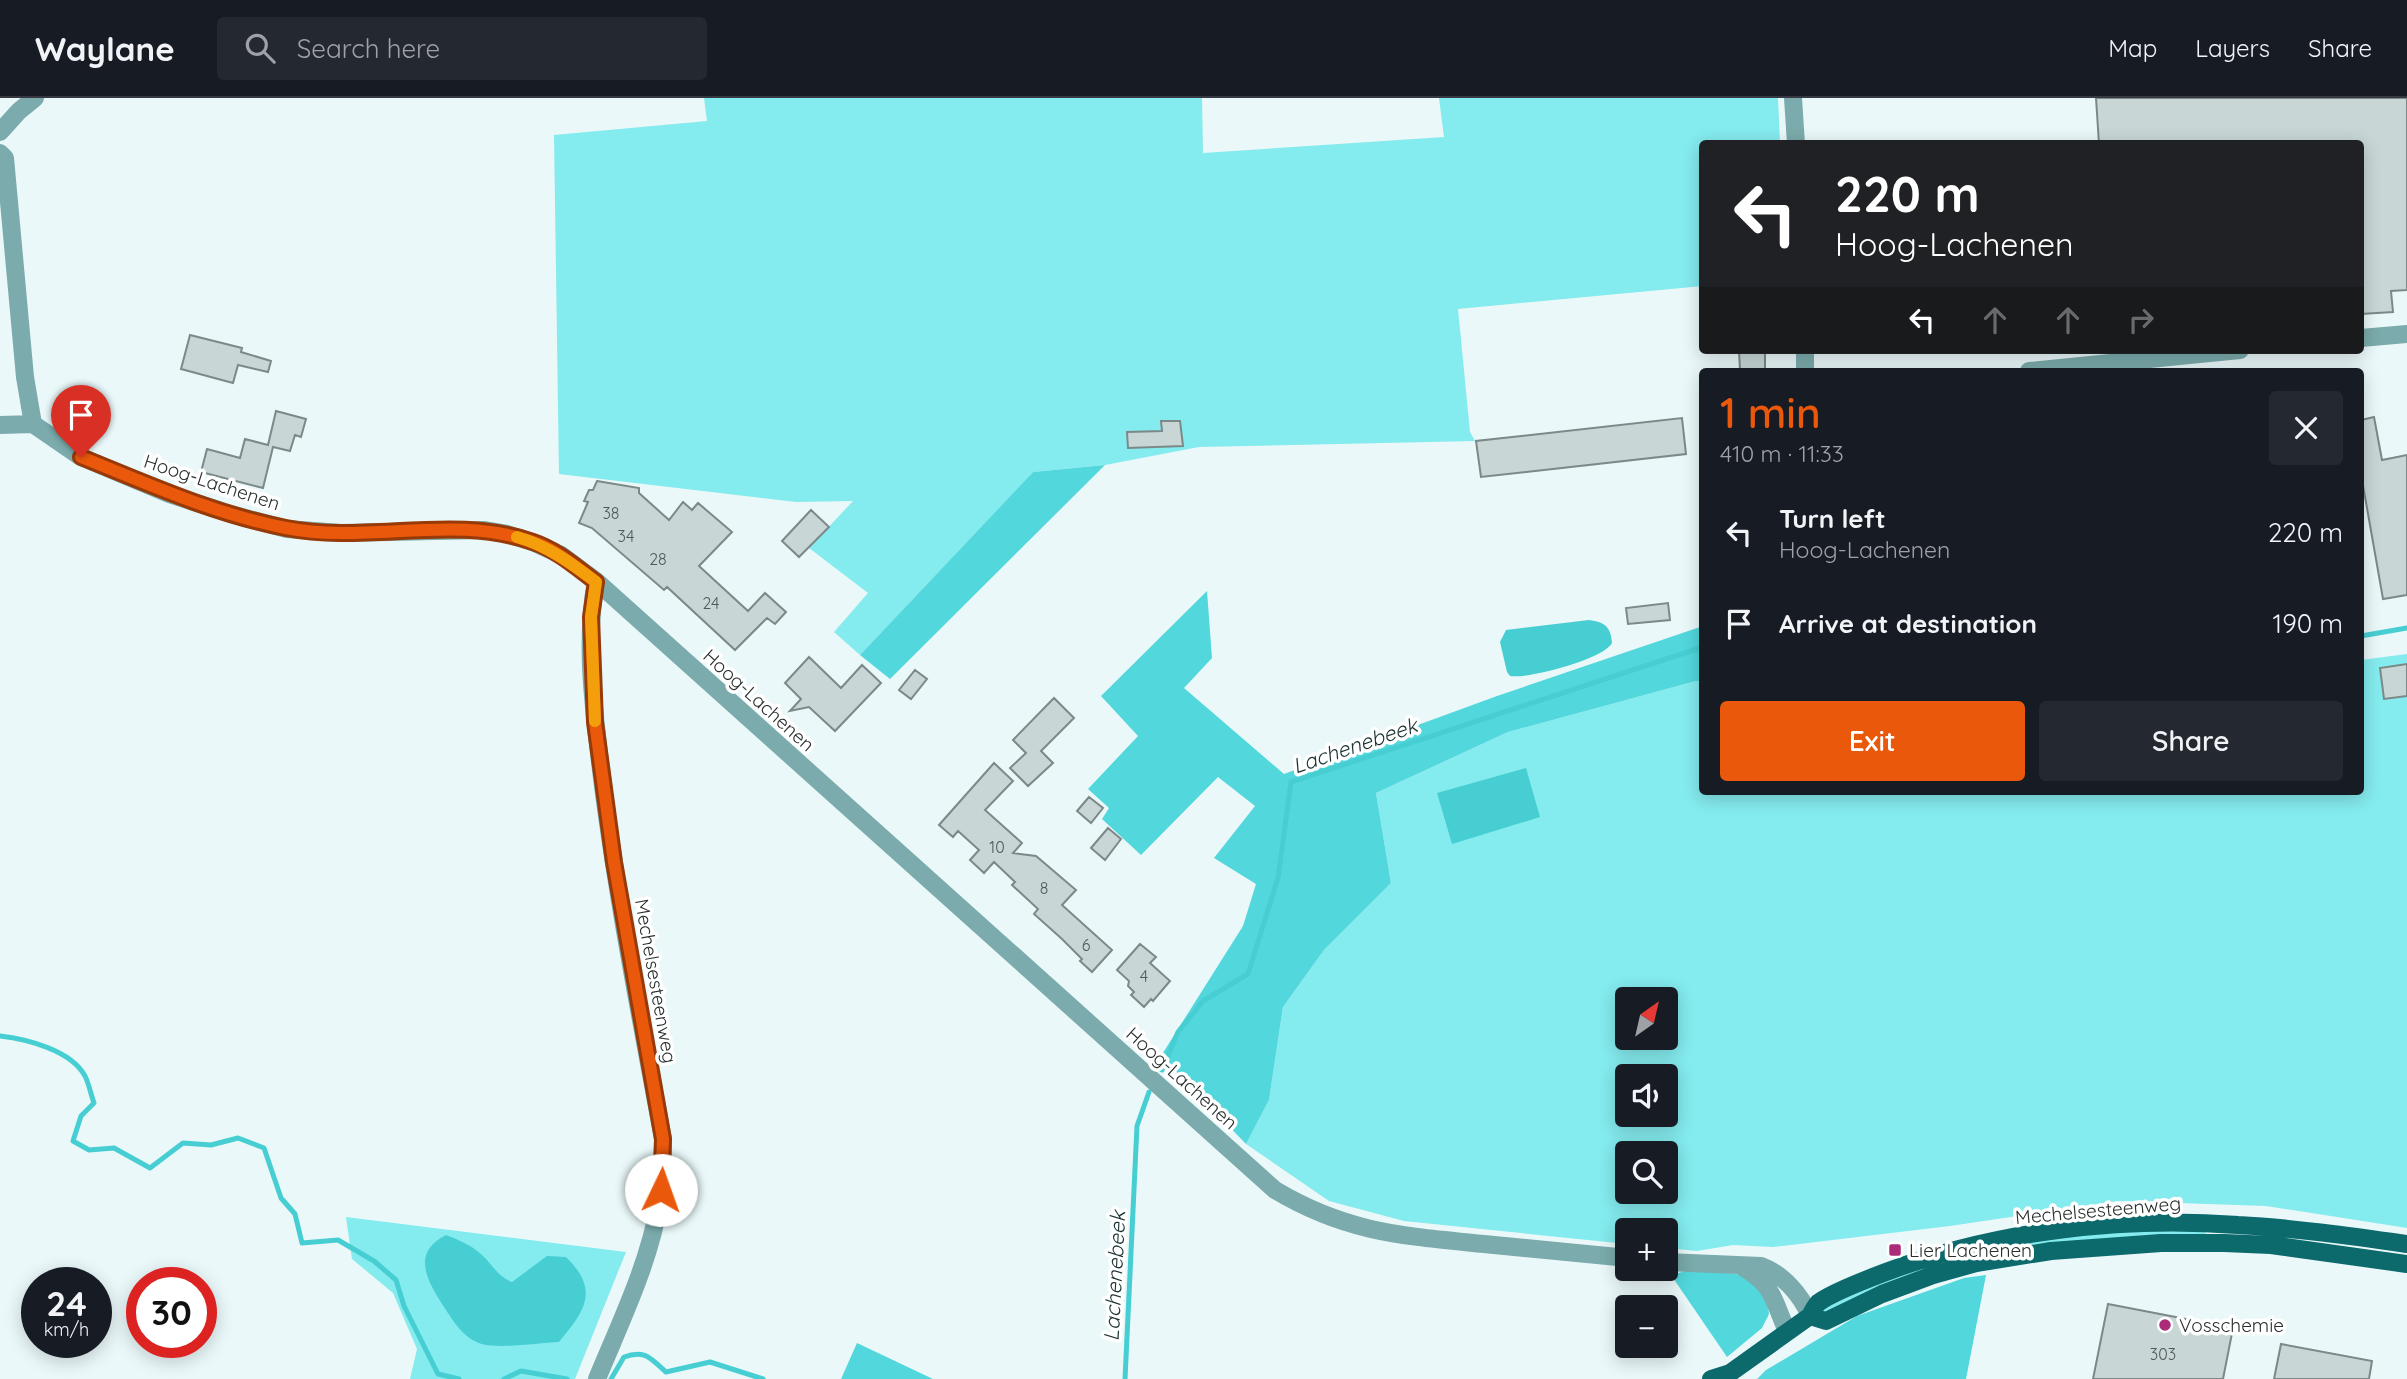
<!DOCTYPE html>
<meta charset="utf-8">
<style>
body{margin:0;font-family:Quicksand,sans-serif;background:#242831;color:#f1f3f6;height:100vh;display:flex;flex-direction:column;font-size:26px;white-space:nowrap}
*{box-sizing:border-box;margin:0}
p{font-size:23px;color:#9ea1a6}
.icon{flex:none;width:38px;height:38px;fill:none;stroke:currentColor;stroke-width:2;stroke-linecap:round;stroke-linejoin:round}
.map{position:relative;flex:1;overflow:hidden}
.side{position:absolute;left:1699px;top:270px;width:665px;height:427px;display:flex;flex-direction:column;background:#171b24;border-radius:7px;box-shadow:0 4px 18px #0003}
.side>*{flex:none}
.banner{position:absolute;left:1699px;top:42px;width:665px;height:214px;border-radius:7px;box-shadow:0 4px 18px #0003;background:#202124;color:#fff;overflow:hidden}
.needle{width:46px;rotate:34deg}
.buttons{position:absolute;left:1615px;top:889px;display:grid;gap:14px}
.buttons a{display:grid;place-items:center;width:63px;height:63px;border-radius:7px;background:#171b24;box-shadow:0 4px 18px #0003;font-size:35px}
.speed{position:absolute;left:21px;top:1169px;display:flex;gap:14px;font-size:35px;font-weight:700;text-align:center}
.speed>*{display:grid;place-content:center;width:91px;height:91px;border-radius:50%;background:#171b24;box-shadow:0 4px 18px #0003;line-height:1}
.speed small{font-size:18px;font-weight:400}
.speed .limit{border:10px solid #d22;background:#fff;color:#111}
.pin{position:absolute;display:grid;place-items:center;width:60px;height:60px;color:#fff;margin:-72px -30px;border-radius:50% 50% 50% 0;rotate:-45deg;box-shadow:0 0 7px #0007}
.pin .icon{rotate:45deg}
.me{position:absolute;width:77px;margin:-38px;rotate:3deg;stroke-linejoin:round;filter:drop-shadow(0 0 5px #0008)}
.turn{display:flex;align-items:center;gap:24px;height:147px;padding:0 21px;font-size:32px}
.turn .icon{width:91px;height:91px;stroke-width:2.5}
.turn b{display:block;font-size:49px;line-height:60px}
.lanes{display:flex;align-items:center;height:66px;padding:0 21px;background:#0003;justify-content:center;gap:35px;direction:ltr}
.lanes .off{opacity:.35}
.round{display:grid;place-items:center;flex:none;width:74px;height:74px;border-radius:7px;background:#242831}
.headline{display:flex;align-items:center;justify-content:space-between;height:119px;padding:0 21px}
h1{font-size:42px;font-weight:600;line-height:52px;color:#ea580c}
.button{display:flex;gap:14px;margin-top:auto;padding:14px 21px}
.button a{flex:1;height:80px;border-radius:7px;background:#ea580c;color:#fff;font-size:28px;font-weight:600;line-height:80px;text-align:center}
.button a+a{background:#242831;color:#f1f3f6}
ul{padding:0;list-style:none}
li{display:flex;align-items:center;gap:21px;height:91px;padding:0 21px}
li div{flex:1}
li b{display:block;font-size:26px}
li em{font-style:normal}
header{display:flex;align-items:center;gap:42px;box-sizing:border-box;height:98px;padding:0 35px;background:#171b24;border-bottom:2px solid #363941}
header strong{font-size:33px}
nav{display:flex;gap:38px;margin-inline-start:auto;font-size:24px}
.search{width:490px;height:63px;background:#242831;display:flex;align-items:center;gap:18px;box-sizing:border-box;padding:0 24px;border-radius:7px;color:#9ea1a6;font-size:26px}
.map>svg:first-child{display:block}
</style>
<header>
<strong>Waylane</strong>
<div class="search"><svg class="icon" aria-label="search" viewBox="0 0 24 24"><circle cx="10" cy="10" r="6"/><path d="M15 15l6 6"/></svg>Search here</div>
<nav><a>Map</a><a>Layers</a><a>Share</a></nav>
</header>
<div class="map">
<svg width="2407" height="1281" viewBox="0 0 2407 1281">
<rect width="100%" height="100%" fill="#eaf8f9"/>
<path fill="#84ebee" fill-rule="evenodd" d="M704 0H1202L1203 55 1444 39 1439 0H1778L1780 45 1703 46V188L1458 211 1470 334 1475 343 1199 349 1105 367 1033 374 860 557 834 534 868 495 809 450 853 403 796 404 559 376 554 37 707 23Z
M2407 556V1130L2266 1108 2118 1103 1950 1128 1773 1149 1733 1147 1697 1153 1666 1150V1132H1628L1627 1146 1404 1123 1329 1103 1246 1046 1269 1002 1283 909 1324 852 1391 785 1376 695 1508 634 1696 583H1703V693H2361V562ZM1628 901H1666V940H1628ZM1628 978H1666V1017H1628ZM1628 1055H1666V1094H1628Z
M346 1119 626 1154 575 1281H410L417 1251 393 1195 352 1161Z
M2205 1131 2206 1138 2072 1144 1823 1218 1818 1212 1854 1194 1953 1158 2070 1137Z"/>
<path fill="#52d7dc" d="M1105 367 890 581 860 557 1033 374Z
M1207 493 1212 560 1184 590 1284 676 1497 598 1703 528V583H1696L1508 634 1376 695 1391 785 1324 852 1283 909 1269 1002 1246 1046 1161 958 1243 828 1256 786 1214 760 1255 708 1218 679 1141 757 1102 721 1109 710 1088 691 1138 638 1101 598Z
M1693 1171 1743 1177 1767 1199 1769 1216 1762 1230 1727 1259 1671 1177Z
M1986 1177 1966 1281H1757L1766 1272 1857 1218 1964 1180Z
M857 1245 933 1281H841Z"/>
<path fill="#47ced2" d="M1589 522C1605 524 1611 529 1612 545 1604 561 1529 581 1510 578L1507 574 1500 544 1506 532Z
M1526 670 1540 719 1452 746 1437 695Z
M446 1137C459 1142 471 1147 482 1157 493 1167 497 1178 512 1184L547 1158 566 1159C600 1192 585 1213 559 1244 538 1245 501 1251 482 1246 464 1241 454 1224 444 1209 428 1184 410 1155 446 1137Z"/>
<g fill="none" stroke-linecap="round" stroke-linejoin="round">
<path stroke="#47ced2" stroke-width="5" d="M2361 538 2407 530
M0 938C26 941 71 952 85 978 89 986 91 997 94 1005L81 1018 73 1043 89 1052 114 1050 150 1070 183 1045 211 1047 238 1040 264 1050 281 1100 295 1116 302 1145 338 1142 374 1163 396 1182 404 1208 438 1276 459 1281
M1162 972 1178 934 1203 903 1248 876 1278 780 1291 684 1703 549
M504 1281 521 1273 567 1281
M611 1281 624 1259C645 1251 651 1261 666 1274L710 1264 763 1281
M1125 1281 1137 1028 1149 994"/>
</g>
<path fill="#c8d6d6" stroke="#7c8989" stroke-width="2" d="M2096 0H2407V192L2391 193 2393 214 2361 216V46H2099Z
M190 237 242 250 241 254 271 263 268 274 238 267 233 285 181 271Z
M1739 252H1765V273H1740Z
M276 313 306 321 301 339 295 337 290 353 273 349 263 390 201 374 207 351 240 360 245 341 268 347Z
M2374 319 2382 362 2407 357V497L2383 501 2361 376V322Z
M1682 320 1686 356 1481 379 1476 343Z
M1161 323H1180L1183 348 1128 350 1127 334 1162 333Z
M597 383 639 390V395L669 422 683 404 692 412 698 405 732 434 699 468 748 513 765 495 786 514 775 526 767 520 735 552 667 489 664 492 592 430 579 425 588 404 584 403 589 392H593Z
M811 412 829 429 799 459 782 443Z
M1668 505 1670 522 1628 526 1626 510Z
M809 559 841 590 862 567 881 585 835 633 809 609 790 613 801 601 785 585Z
M2407 566V598L2384 601 2380 570Z
M915 572 927 581 911 601 899 592Z
M1054 600 1074 620 1041 653 1053 665 1028 688 1010 670 1026 655 1013 642Z
M994 665 1013 683 985 712 1022 745 1013 755 1036 758 1076 792 1062 807 1112 852 1092 874 1080 863 1082 861 1062 841 1034 816 1038 811 1012 787 1015 784 994 764 984 775 970 762 979 752 958 733 953 739 939 727Z
M1089 699 1103 710 1091 725 1077 713Z
M1108 730 1121 741 1105 762 1091 750Z
M1140 846 1156 859 1150 865 1170 883 1153 903 1151 901 1144 909 1131 897 1134 894 1128 888 1129 883 1117 872Z
M2108 1206 2233 1230 2223 1281H2093Z
M2281 1246 2372 1263 2369 1281H2274Z"/>
<g fill="none" stroke-linecap="round" stroke-linejoin="round">
<path stroke="#7babac" stroke-width="18" d="M1793 0 1796 46
M0 34 19 13 35 0
M0 55 5 60 25 279 33 326 81 359 169 396 234 417 287 431 341 435 483 432 507 436 535 445 561 457 596 483 1275 1092C1347 1135 1404 1138 1484 1146 1532 1151 1580 1155 1628 1160
M2361 240 2407 236
M1805 252V273
M2029 273 2240 252
M0 327 33 326
M596 483C585 542 593 605 600 664 615 790 640 916 663 1041 663 1063 663 1085 659 1106 649 1166 620 1225 597 1281
M1666 1164 1761 1168C1783 1176 1801 1197 1810 1218
M1741 1168C1775 1188 1772 1200 1787 1233"/>
<path stroke="#0c696c" stroke-width="18" d="M1810 1218 1826 1223 1882 1196 1933 1177 1976 1165 2051 1153 2161 1145H2224L2271 1147 2407 1166
M1711 1281 1730 1275 1810 1218C1812 1214 1815 1208 1818 1205 1831 1195 1870 1180 1886 1174 1996 1133 2121 1118 2238 1127 2294 1130 2351 1138 2407 1146"/>
</g>
<g fill="none" stroke-linecap="round" stroke-linejoin="round">
<defs>
<path id="route" d="M81 359C148 386 214 416 286 430 367 446 454 416 533 444 557 452 576 469 596 484L591 519 595 624 614 764 663 1041 661 1092"/>
</defs>
<use href="#route" stroke="#983908" stroke-width="18"/>
<use href="#route" stroke="#ea580c" stroke-width="12"/>
<path stroke="#f59e0b" stroke-width="12" d="M517 439C548 448 571 465 596 484L591 519 595 623"/>
</g>
<g fill="#ab2b78" stroke="#fff" stroke-width="2.5">
<rect x="1888" y="1145" width="14" height="14" rx="3.5"/>
<circle cx="2165" cy="1227" r="7"/>
</g>
<g text-anchor="middle" stroke-width="7" stroke-linejoin="round" paint-order="stroke">
<g font-size="16" fill="#515858">
<text x="611" y="421">38</text>
<text x="626" y="444">34</text>
<text x="658" y="467">28</text>
<text x="711" y="511">24</text>
<text x="997" y="755">10</text>
<text x="1044" y="796">8</text>
<text x="1086" y="853">6</text>
<text x="1144" y="884">4</text>
<text x="2163" y="1262">303</text>
</g>
<g font-size="19" fill="#292e2e" stroke="#fff">
<text transform="translate(212 384) rotate(18)" y="7">Hoog-Lachenen</text>
<text transform="translate(759 602) rotate(42)" y="7">Hoog-Lachenen</text>
<text transform="translate(656 883) rotate(80)" y="7">Mechelsesteenweg</text>
<text transform="translate(1182 980) rotate(42)" y="7">Hoog-Lachenen</text>
<text transform="translate(2098 1112) rotate(-5)" y="7">Mechelsesteenweg</text>
</g>
<g font-size="19" fill="#292e2e" stroke="#fff" text-anchor="start">
<text x="1909" y="1159">Lier Lachenen</text>
<text x="2179" y="1234">Vosschemie</text>
</g>
<g font-size="21" font-style="italic" fill="#193030" stroke="#fff">
<text transform="translate(1355 648) rotate(-19)" y="7">Lachenebeek</text>
<text transform="translate(1115 1178) rotate(-87)" y="7">Lachenebeek</text>
</g>
</g>
</svg>
<div class="buttons">
<a><svg class="needle" viewBox="-14 -14 28 28"><path d="M0-13l5 13h-10z" fill="#e53935"/><path d="M0 13l5-13h-10z" fill="#9ea1a6"/></svg></a>
<a><svg class="icon" aria-label="sound" viewBox="0 0 24 24"><path d="M4 9h4l5-4v14l-5-4H4zM17 9q2 3 0 6"/></svg></a>
<a><svg class="icon" aria-label="search" viewBox="0 0 24 24"><circle cx="10" cy="10" r="6"/><path d="M15 15l6 6"/></svg></a>
<a>+</a>
<a>−</a>
</div>
<div class="speed"><div>24<small>km/h</small></div><div class="limit">30</div></div>
<div class="pin" style="left:81px;top:359px;background:#d93025"><svg class="icon" aria-label="arrive" viewBox="0 0 24 24"><path d="M6 21V4h12l-3 4 3 4H6"/></svg></div>
<svg class="me" style="left:661px;top:1092px" viewBox="-20 -20 40 40"><circle r="19" fill="#fff"/><path d="M0-13L10 11 0 6-10 11z" fill="#ea580c"/></svg>
<div class="banner">
<div class="turn"><svg class="icon" aria-label="left" viewBox="0 0 24 24"><path d="M17 20v-9H6M10 6l-5 5 5 5"/></svg><div><b>220 m</b>Hoog-Lachenen</div></div>
<div class="lanes"><svg class="icon" aria-label="left" viewBox="0 0 24 24"><path d="M17 20v-9H6M10 6l-5 5 5 5"/></svg><svg class="icon off" aria-label="ahead" viewBox="0 0 24 24"><path d="M12 20V5M6 11l6-6 6 6"/></svg><svg class="icon off" aria-label="ahead" viewBox="0 0 24 24"><path d="M12 20V5M6 11l6-6 6 6"/></svg><svg class="icon off" aria-label="right" viewBox="0 0 24 24"><path d="M7 20v-9h11M14 6l5 5-5 5"/></svg></div>
</div>
<section class="side">
<div class="headline"><div><h1>1 min</h1><p>410 m · 11:33</p></div><a class="round"><svg class="icon" aria-label="close" viewBox="0 0 24 24"><path d="M6 6l12 12M18 6L6 18"/></svg></a></div>
<ul>
<li><svg class="icon" aria-label="left" viewBox="0 0 24 24"><path d="M17 20v-9H6M10 6l-5 5 5 5"/></svg><div><b>Turn left</b><p>Hoog-Lachenen</p></div><em>220 m</em></li>
<li><svg class="icon" aria-label="arrive" viewBox="0 0 24 24"><path d="M6 21V4h12l-3 4 3 4H6"/></svg><div><b>Arrive at destination</b></div><em>190 m</em></li>
</ul>
<div class="button"><a>Exit</a><a>Share</a></div>
</section>
</div>
